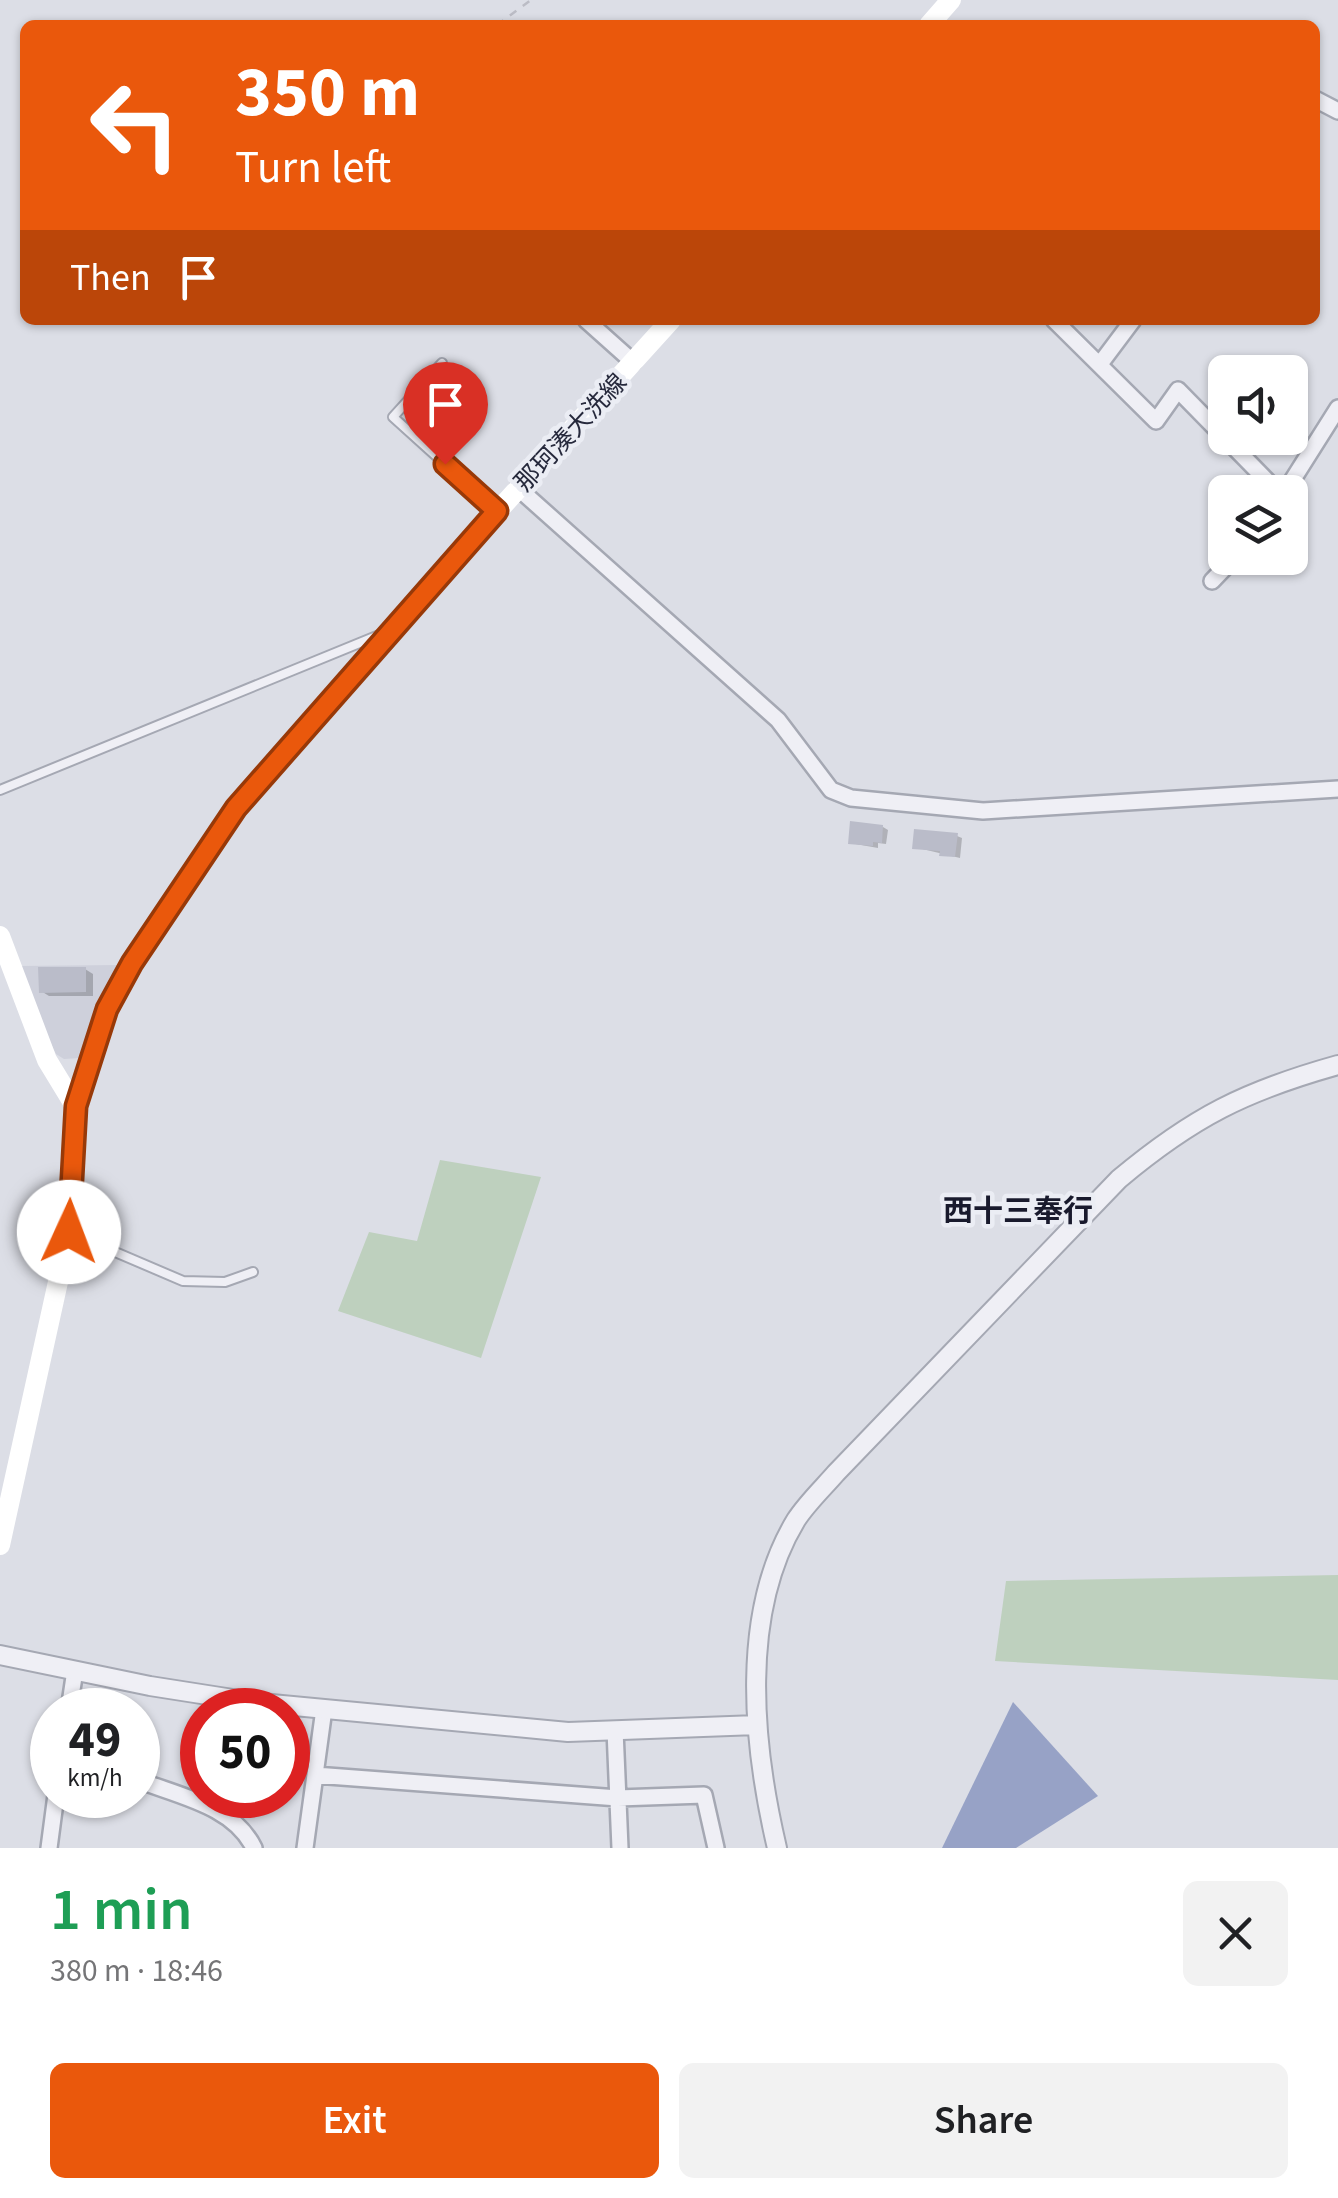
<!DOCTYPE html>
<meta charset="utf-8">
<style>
body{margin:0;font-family:"Source Sans 3","Noto Sans JP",sans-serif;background:#f2f2f2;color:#202124;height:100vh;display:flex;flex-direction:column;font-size:38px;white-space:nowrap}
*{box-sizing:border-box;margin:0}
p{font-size:32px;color:#757577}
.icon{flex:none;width:55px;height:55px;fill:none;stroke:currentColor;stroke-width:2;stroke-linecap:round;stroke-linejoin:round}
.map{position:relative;height:1848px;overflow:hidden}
.drawer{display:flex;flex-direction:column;background:#fff;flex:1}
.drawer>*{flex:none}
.top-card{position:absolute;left:20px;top:20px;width:1300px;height:305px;border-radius:15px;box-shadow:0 2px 8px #0004;background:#ea580c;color:#fff;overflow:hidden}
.fabs{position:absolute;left:1208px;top:355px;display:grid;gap:20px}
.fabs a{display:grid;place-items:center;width:100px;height:100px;border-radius:15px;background:#fff;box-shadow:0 2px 8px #0004;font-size:50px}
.speed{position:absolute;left:30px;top:1688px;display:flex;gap:20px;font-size:50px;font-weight:700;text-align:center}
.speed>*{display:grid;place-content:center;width:130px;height:130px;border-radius:50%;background:#fff;box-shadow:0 2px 8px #0004;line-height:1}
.speed small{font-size:25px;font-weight:400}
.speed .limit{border:15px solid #d22;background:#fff;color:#111}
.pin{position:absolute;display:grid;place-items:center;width:85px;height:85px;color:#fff;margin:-102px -42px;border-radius:50% 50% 50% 0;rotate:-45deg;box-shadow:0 0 10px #0007}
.pin .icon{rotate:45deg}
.me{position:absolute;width:110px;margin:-55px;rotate:2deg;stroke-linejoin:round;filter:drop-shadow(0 0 8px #0008)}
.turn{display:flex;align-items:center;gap:35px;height:210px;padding:0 50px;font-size:45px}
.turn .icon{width:130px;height:130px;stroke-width:2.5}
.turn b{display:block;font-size:70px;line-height:85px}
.then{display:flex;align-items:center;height:95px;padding:0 50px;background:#0003;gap:20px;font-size:38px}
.round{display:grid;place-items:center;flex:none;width:105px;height:105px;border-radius:15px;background:#f2f2f2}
.head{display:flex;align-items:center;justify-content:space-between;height:170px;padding:0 50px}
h1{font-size:60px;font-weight:600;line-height:75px;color:#1e9e55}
.primary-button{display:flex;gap:20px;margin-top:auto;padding:20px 50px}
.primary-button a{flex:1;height:115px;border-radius:15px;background:#ea580c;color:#fff;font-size:40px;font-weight:600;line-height:115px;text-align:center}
.primary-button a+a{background:#f2f2f2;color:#202124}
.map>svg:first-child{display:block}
</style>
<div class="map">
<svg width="1338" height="1848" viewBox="0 0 1338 1848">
<rect width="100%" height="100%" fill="#dcdee6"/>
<path fill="#ced0db" d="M119 965 100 1002 80 1058 64 1059 56 1054 50 1042 19 966Z"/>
<path fill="#bed0be" d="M440 1160 541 1177 481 1358 338 1311 369 1232 417 1241Z
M1338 1575V1680L995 1661 1006 1581Z"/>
<path fill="#97a2c6" d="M1013 1702 1098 1796 1016 1848H942Z"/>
<path fill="#0003" d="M883 827 888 830 886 844 878 843V848L850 843Z
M957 836 962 838 960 858 914 847Z
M85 969 93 974V996H49L41 991Z"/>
<path fill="#babcc9" d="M850 821 883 825 882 843 873 842V846L848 844Z
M914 829 958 833 955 857 939 856 940 851 912 849Z
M38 967H86V992L39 993Z"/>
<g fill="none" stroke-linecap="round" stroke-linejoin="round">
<defs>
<path id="service" d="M442 363 393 417 497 511
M0 790 379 635
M73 1234 183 1281 225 1282 253 1272"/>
<path id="minor" d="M1315 99 1338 111
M586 320 633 362
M1054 320 1156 421 1178 390 1278 492
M1100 364 1133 320
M518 488 778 720 831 790 851 798 983 811 1338 789
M1285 492 1338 408
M1212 581 1234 558
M69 1710 75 1670
M615 1730 620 1848
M315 1775 618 1798 704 1795 716 1848
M138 1780C179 1796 234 1806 254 1848
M49 1848 56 1795
M305 1848 324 1709"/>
<path id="tertiary" d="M0 1655 150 1686 252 1702 568 1732 757 1725
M777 1848C753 1746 739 1614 796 1520 807 1503 823 1488 836 1473L1119 1179C1193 1117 1245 1091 1338 1065"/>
</defs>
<use href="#service" stroke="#a5a8b3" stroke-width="12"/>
<use href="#minor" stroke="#a5a8b3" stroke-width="20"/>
<use href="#tertiary" stroke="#a5a8b3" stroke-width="22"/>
<path stroke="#bbbcc5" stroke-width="2.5" stroke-dasharray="8 8" stroke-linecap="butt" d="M497 25 531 0"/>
<use href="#service" stroke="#efeff5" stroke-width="8"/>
<use href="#minor" stroke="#efeff5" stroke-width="15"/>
<use href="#tertiary" stroke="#efeff5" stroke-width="18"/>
<path stroke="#fff" stroke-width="20" d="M929 25 951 0
M0 936 47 1060 75 1106
M0 1545 69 1232 75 1106 107 1009 132 963 236 808 439 576 671 320"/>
</g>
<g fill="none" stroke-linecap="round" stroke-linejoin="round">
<defs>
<path id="route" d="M69 1232 76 1106 107 1009 132 963 236 808 497 511 445 464"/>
</defs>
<use href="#route" stroke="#983908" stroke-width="25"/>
<use href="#route" stroke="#ea580c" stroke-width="18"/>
</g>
<g text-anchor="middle" stroke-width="9" stroke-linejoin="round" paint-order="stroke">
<g font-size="25" fill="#26293c" stroke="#ebedf4">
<text transform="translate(570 432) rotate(-47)" y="9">那珂湊大洗線</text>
</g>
<g font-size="30" font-weight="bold" fill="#191a2d" stroke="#ebedf4">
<text x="1018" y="1221">西十三奉行</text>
</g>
</g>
</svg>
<div class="fabs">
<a><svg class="icon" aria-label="sound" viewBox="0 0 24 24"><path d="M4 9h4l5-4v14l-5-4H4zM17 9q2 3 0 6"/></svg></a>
<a><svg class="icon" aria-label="layers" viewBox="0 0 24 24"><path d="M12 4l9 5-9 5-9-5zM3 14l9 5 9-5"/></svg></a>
</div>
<div class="speed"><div>49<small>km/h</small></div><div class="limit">50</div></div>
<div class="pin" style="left:445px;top:464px;background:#d93025"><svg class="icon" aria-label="arrive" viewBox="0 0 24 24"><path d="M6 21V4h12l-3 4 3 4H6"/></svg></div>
<svg class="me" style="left:69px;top:1232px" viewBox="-20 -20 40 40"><circle r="19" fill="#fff"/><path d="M0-13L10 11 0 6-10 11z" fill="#ea580c"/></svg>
<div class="top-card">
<div class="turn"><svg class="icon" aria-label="left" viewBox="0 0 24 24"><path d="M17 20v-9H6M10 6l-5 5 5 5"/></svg><div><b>350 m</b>Turn left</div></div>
<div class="then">Then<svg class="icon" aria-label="arrive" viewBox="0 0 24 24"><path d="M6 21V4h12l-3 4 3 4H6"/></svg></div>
</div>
</div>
<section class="drawer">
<div class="head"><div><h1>1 min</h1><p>380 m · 18:46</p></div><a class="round"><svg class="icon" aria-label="close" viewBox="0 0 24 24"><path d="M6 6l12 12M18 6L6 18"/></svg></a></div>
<div class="primary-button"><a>Exit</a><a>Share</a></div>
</section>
